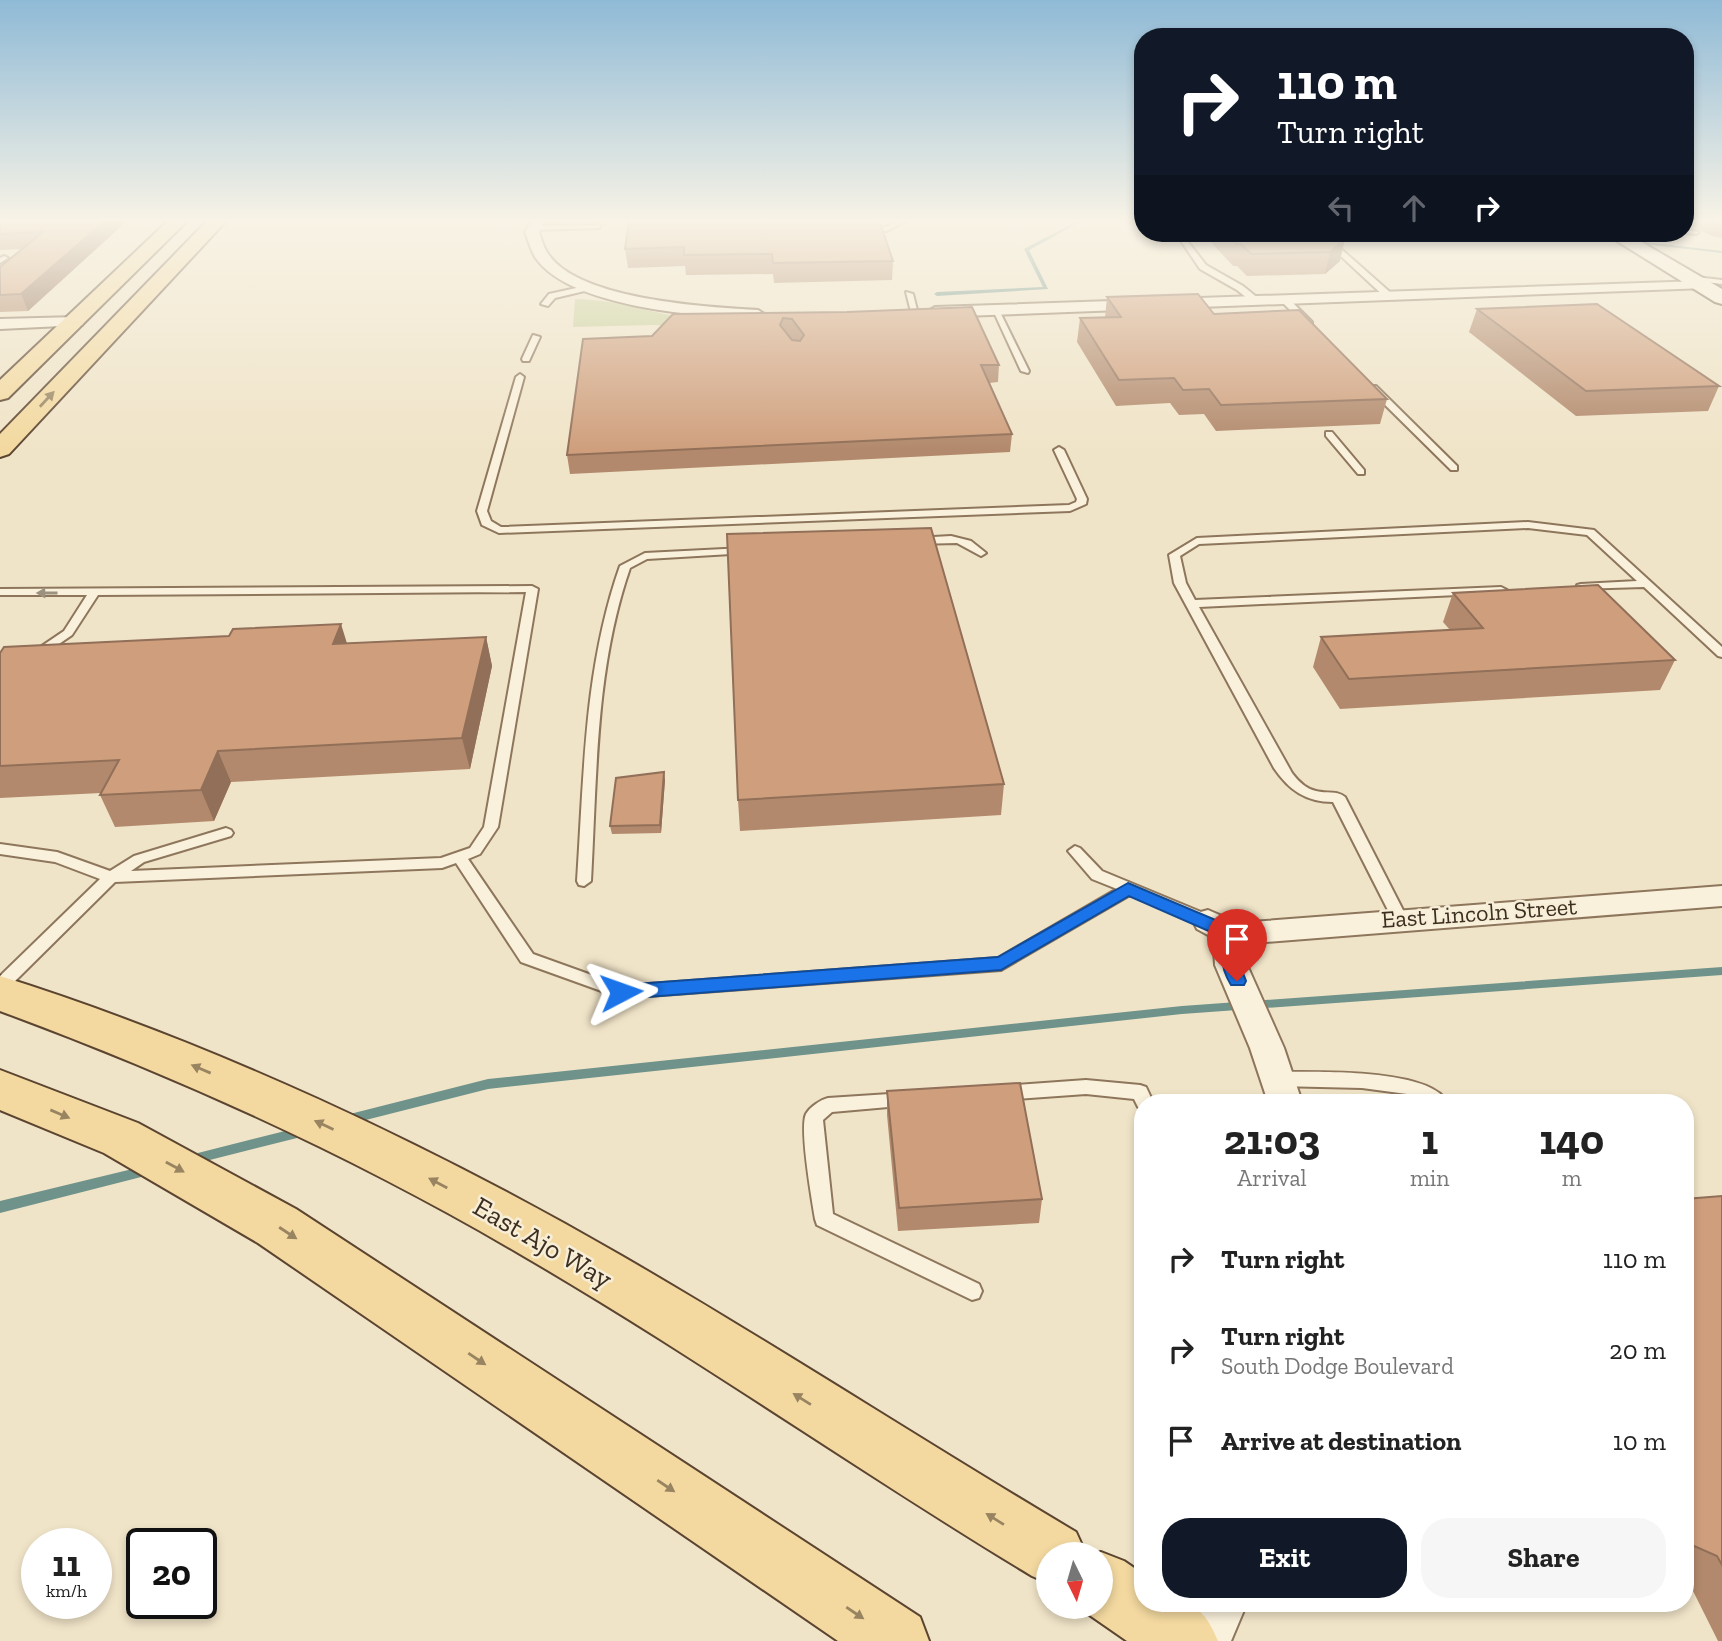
<!DOCTYPE html>
<style>
body{margin:0;font-family:"Zilla Slab",serif;background:#f6f6f6;color:#222;height:100vh;display:flex;flex-direction:column;font-size:26px;white-space:nowrap}
*{box-sizing:border-box;margin:0}
p{font-size:23px;color:#767676}
.icon{flex:none;width:38px;height:38px;fill:none;stroke:currentColor;stroke-width:2;stroke-linecap:round;stroke-linejoin:round}
.map{position:relative;flex:1;overflow:hidden}
.drawer{position:absolute;left:1134px;top:1094px;width:560px;height:518px;display:flex;flex-direction:column;background:#fff;border-radius:28px;box-shadow:0 4px 10px #0003}
.drawer>*{flex:none}
.hud{position:absolute;left:1134px;top:28px;width:560px;height:214px;border-radius:28px;box-shadow:0 4px 10px #0003;background:#111827;color:#fff;overflow:hidden}
.needle{width:46px;rotate:175deg}
.tools{position:absolute;left:1036px;top:1542px;display:grid;gap:14px}
.tools a{display:grid;place-items:center;width:77px;height:77px;border-radius:50%;background:#fff;box-shadow:0 4px 10px #0003;font-size:35px}
.speed{position:absolute;left:21px;top:1528px;display:flex;gap:14px;font-size:35px;font-weight:700;text-align:center}
.speed>*{display:grid;place-content:center;width:91px;height:91px;border-radius:50%;background:#fff;box-shadow:0 4px 10px #0003;line-height:1}
.speed small{font-size:18px;font-weight:400}
.speed .limit{border:4px solid #111;border-radius:10px;background:#fff;color:#111}
.pin{position:absolute;display:grid;place-items:center;width:60px;height:60px;color:#fff;margin:-72px -30px;border-radius:50% 50% 50% 0;rotate:-45deg;box-shadow:0 0 7px #0007}
.pin .icon{rotate:45deg}
.me{position:absolute;width:77px;margin:-38px;rotate:86deg;stroke-linejoin:round;filter:drop-shadow(0 0 5px #0008)}
.turn{display:flex;align-items:center;gap:24px;height:147px;padding:0 28px;font-size:32px}
.turn .icon{width:91px;height:91px;stroke-width:2.5}
.turn b{display:block;font-size:49px;line-height:60px}
.lanes{display:flex;align-items:center;height:66px;padding:0 28px;background:#0003;justify-content:center;gap:35px;direction:ltr}
.lanes .off{opacity:.35}
.eta{display:flex;justify-content:space-evenly;align-items:center;height:119px;text-align:center}
.eta b{font-size:42px;font-weight:800;line-height:49px}
.button{display:flex;gap:14px;margin-top:auto;padding:14px 28px}
.button a{flex:1;height:80px;border-radius:28px;background:#111827;color:#fff;font-size:28px;font-weight:800;line-height:80px;text-align:center}
.button a+a{background:#f6f6f6;color:#222}
ul{padding:0;list-style:none}
li{display:flex;align-items:center;gap:21px;height:91px;padding:0 28px}
li div{flex:1}
li b{display:block;font-size:26px}
li em{font-style:normal}
.map>svg:first-child{display:block}
</style>
<div class="map">
<svg width="1722" height="1641" viewBox="0 0 1722 1641">
<rect width="100%" height="100%" fill="#f0e4c8"/>
<path fill="#c9cf9b" d="M575 299C616 299 655 315 696 319 789 329 885 321 979 318L981 324 841 329 756 330 655 325 573 327Z"/>
<g fill="none" stroke-linecap="round" stroke-linejoin="round">
<path fill="#6f938a" fill-rule="evenodd" d="M1079 220H1084L1029 250 1048 289 937 296 934 294 937 292 1043 287 1024 249Z
M1556 233H1568L1722 251V253L1558 234Z
M1722 967V975L1182 1014 488 1089 346 1125 342 1124 340 1120 342 1116 346 1115 488 1079 1182 1006Z
M305 1126 309 1127 311 1131 309 1135 305 1136 190 1165 186 1164 184 1160 186 1156 190 1155Z
M149 1165 153 1166 155 1170 153 1174 149 1175 0 1213V1201Z"/>
<defs>
<path id="lane" d="M899 220H907L887 231 860 229 886 227Z
M601 225 599 228 533 230 530 228 533 226Z
M1685 229 1699 232 1696 234 1685 233Z
M1183 233H1189L1185 238 1206 265 1243 286 1259 299V303H1253L1237 290 1200 269 1179 238Z
M1316 233H1323L1392 294V298H1386Z
M4 256 8 258 0 263V258Z
M1687 276 1722 280V284L1690 280Z
M590 285 594 287 593 289 555 298 548 306 541 304 549 294Z
M906 292 913 294 918 314 911 312Z
M1282 298H1288L1312 322V326H1306L1282 302Z
M992 308 999 310 1029 371 1028 373 1021 371Z
M533 335 540 337 529 361H523L522 359Z
M520 374 524 377 487 511 491 521 501 527 1069 505 1076 502 1077 499 1054 450 1059 447 1064 450 1087 499 1086 504 1070 511 499 533 482 525 477 511 516 377Z
M1370 386H1376L1457 466V470H1451L1370 390Z
M1326 432H1332L1364 470V474H1358L1326 436Z
M1528 522 1594 530 1722 647V657L1718 656 1644 587 1577 589V585L1581 584 1637 581 1587 535 1528 528 1199 544 1180 556 1186 583 1195 600 1501 587 1507 590 1501 593 1199 607 1292 773C1298 781 1306 789 1316 791 1326 794 1337 790 1345 797L1407 918 1404 922H1394L1333 802C1306 802 1289 790 1274 768L1174 583 1169 555 1197 538Z
M951 536 971 541 986 553 981 556 957 543 915 544 910 541 915 538Z
M744 548 748 549V553L647 559 630 568C595 669 597 775 591 881L584 886 579 885 577 881C584 775 584 668 620 566L645 553Z
M532 586 538 589 498 827 480 854 468 859 533 954 622 986 998 958 1117 889 1092 879 1068 851 1075 846 1080 848 1102 871 1213 917 1216 921 1213 925H1203L1130 895 1001 970 621 998 521 962 456 863 442 868 115 882 6 990 0 992V976L100 879 55 862 0 854V844L57 852 110 871 134 856 226 828 231 830 233 833 231 836 144 862 131 871 441 858 470 848 484 827 526 592 98 595 72 635 37 659 33 658V652L64 631 87 595H0V589Z
M1277 1072C1312 1072 1430 1068 1447 1102H1425L1407 1094 1362 1088 1277 1086 1271 1084 1268 1079 1271 1074Z
M1086 1080 1140 1085 1146 1087 1153 1102H1143V1109L1138 1107 1134 1099 1086 1094 1003 1100 997 1098 994 1093 997 1088 1003 1086Z
M905 1093 911 1095 914 1100 911 1105 832 1112 823 1120 833 1214 979 1284 982 1291 979 1298 972 1300 817 1225 815 1219C812 1200 799 1128 806 1114 810 1107 820 1100 828 1098Z"/>
<path id="street" d="M532 220H545L539 232C541 238 543 246 547 252 575 300 707 307 758 310L766 315 758 320C701 316 569 308 535 257 531 250 528 240 525 232Z
M1701 281 1706 282 1708 285 1706 288 935 317 927 312 935 307Z
M76 317 82 319 84 322 82 325 0 329V319Z
M1722 886V906L1253 943 1246 950 1247 965 1284 1048 1302 1102H1268L1250 1048 1215 965 1214 949 1219 941 1197 929 1193 921 1197 913 1208 910 1238 923Z
M1198 1603H1247L1231 1641H1182Z"/>
<path id="secondary" d="M1604 233H1626L1722 289V304L1715 302Z"/>
<path id="primary" d="M169 220H188L8 398 0 400V380Z
M208 220H227L9 454 0 457V434Z
M0 976C213 1043 430 1145 622 1256 776 1345 924 1442 1076 1532L1086 1554H1048V1583L1032 1576C859 1472 694 1355 520 1254 355 1157 179 1077 0 1011Z
M0 1070 138 1123 296 1209 920 1617 929 1641H838L258 1243 104 1153 0 1110Z
M1101 1552 1124 1561 1143 1574V1603C1185 1603 1200 1597 1218 1641H1127L1078 1607 1101 1606V1554H1095Z"/>
</defs>
<use href="#lane" stroke="#8d765c" stroke-width="4"/>
<use href="#street" stroke="#8d765c" stroke-width="4"/>
<use href="#secondary" stroke="#6f573f" stroke-width="4"/>
<use href="#primary" stroke="#5b4430" stroke-width="4"/>
<use href="#lane" fill="#faf1dc" fill-rule="evenodd"/>
<use href="#street" fill="#faf1dc" fill-rule="evenodd"/>
<use href="#secondary" fill="#faf1dc" fill-rule="evenodd"/>
<use href="#primary" fill="#f3d9a0" fill-rule="evenodd"/>
</g>
<path fill="#b2896c" d="M0 220H128L28 311 0 312V267L22 249 0 250Z
M629 220 893 261 892 280 774 283 773 274 686 275 685 266 628 268 625 249Z
M1685 220H1722V238L1712 236 1694 227H1685Z
M1211 233H1338L1340 261 1325 274 1247 276 1237 266H1233L1209 240Z
M1107 297 1214 314 1387 399 1380 424 1216 431 1204 414 1179 415 1170 403 1116 406 1077 342 1080 318H1105Z
M1477 309 1719 386 1708 411 1576 416 1469 332Z
M847 312 999 365 998 382 989 383 1012 434 1010 452 570 474 567 455 652 336 673 314Z
M1453 593 1675 660 1660 690 1340 709 1313 667 1321 637 1450 630 1443 622Z
M486 637 492 666 470 769 231 782 214 821 115 827 100 795 101 793 0 798V653L347 643Z
M665 780 661 833 612 834 610 826Z
M1004 784 1001 815 740 831 738 800Z
M887 1091 1042 1199 1039 1223 898 1231 887 1115Z
M1722 1196V1641H1718L1688 1581 1685 1580V1199Z"/>
<path fill="#916f58" d="M106 220H128L28 311 21 294Z
M1345 239 1340 261 1325 274 1330 252Z
M341 624 350 653 333 644Z
M486 637 492 666 470 769 462 738Z
M218 751 231 782 214 821 201 790Z
M664 772 665 780 661 833 660 825Z"/>
<path fill="#cf9f7d" stroke="#916f58" stroke-width="2" fill-rule="evenodd" d="M0 220H106L21 294 0 295V267L43 232 0 234Z
M629 220H879L893 261 773 263 772 254 684 255V247L625 249Z
M1711 220H1722V224L1717 223Z
M1226 233H1338L1345 239 1330 252 1251 254 1241 244H1237Z
M1198 294 1214 314 1299 310 1387 399 1221 405 1209 389 1183 390 1174 378 1119 380 1080 318 1121 317 1107 297Z
M1597 304 1719 386 1586 391 1477 309Z
M972 307 999 365H981L1012 434 567 455 583 339 652 336 673 314 847 312ZM783 318 792 319 804 335 800 341 792 340 780 325Z
M931 528 1004 784 738 800 727 534Z
M1598 585 1675 660 1349 679 1321 637 1483 628 1453 593Z
M341 624 333 644 486 637 462 738 218 751 201 790 100 795 119 760 0 766V653L4 647 229 636 233 629Z
M664 772 660 825 610 826 616 778Z
M1020 1083 1042 1199 899 1208 887 1091Z
M1722 1196V1565L1717 1556 1685 1542V1199Z"/>
<defs><path id="oneway-solid" d="M-6-.8H1V-3.2L6.5 0L1 3.2V.8H-6Z" transform="scale(1.75)"/></defs>
<g fill="#988460">
<use href="#oneway-solid" transform="translate(47 399) rotate(-47)"/>
<use href="#oneway-solid" transform="translate(201 1069) rotate(-157)"/>
<use href="#oneway-solid" transform="translate(60 1114) rotate(23)"/>
<use href="#oneway-solid" transform="translate(324 1125) rotate(-155)"/>
<use href="#oneway-solid" transform="translate(175 1167) rotate(29)"/>
<use href="#oneway-solid" transform="translate(438 1183) rotate(-152)"/>
<use href="#oneway-solid" transform="translate(288 1233) rotate(33)"/>
<use href="#oneway-solid" transform="translate(477 1359) rotate(34)"/>
<use href="#oneway-solid" transform="translate(802 1399) rotate(-148)"/>
<use href="#oneway-solid" transform="translate(666 1486) rotate(34)"/>
<use href="#oneway-solid" transform="translate(995 1519) rotate(-148)"/>
<use href="#oneway-solid" transform="translate(855 1613) rotate(34)"/>
</g>
<use fill="#9c907e" href="#oneway-solid" transform="translate(47 593) rotate(180)"/>
<linearGradient id="sky" x2="0" y2="1"><stop stop-color="#8fbad6"/><stop offset="0.49" stop-color="#f8f3e6"/><stop offset="1" stop-color="#f8f3e6" stop-opacity="0"/></linearGradient>
<rect width="1722" height="450" fill="url(#sky)"/>
<path fill="#1a73e8" stroke="#114b97" stroke-width="2" d="M1128 883 1244 932 1246 937C1237 953 1239 964 1246 981L1244 985H1231C1222 970 1218 955 1227 939L1129 896 1001 970 621 999 615 997 612 992 615 987 621 985 998 957Z"/>
<g text-anchor="middle" stroke-width="5" stroke-linejoin="round" paint-order="stroke">
<g font-size="24" fill="#3d2e20" stroke="#f7eed8">
<text transform="translate(1479 913) rotate(-4)" y="8">East Lincoln Street</text>
</g>
<g font-size="28" fill="#3d2e20" stroke="#f7eed8">
<text transform="translate(543 1242) rotate(30)" y="10">East Ajo Way</text>
</g>
</g>
</svg>
<div class="tools">
<a><svg class="needle" viewBox="-14 -14 28 28"><path d="M0-13l5 13h-10z" fill="#e53935"/><path d="M0 13l5-13h-10z" fill="#767676"/></svg></a>
</div>
<div class="speed"><div>11<small>km/h</small></div><div class="limit">20</div></div>
<div class="pin" style="left:1237px;top:981px;background:#d93025"><svg class="icon" aria-label="arrive" viewBox="0 0 24 24"><path d="M6 21V4h12l-3 4 3 4H6"/></svg></div>
<svg class="me" style="left:621px;top:992px" viewBox="-20 -20 40 40"><path d="M0-17L14 15 0 8-14 15z" fill="#1a73e8" stroke="#fff" stroke-width="4"/></svg>
<div class="hud">
<div class="turn"><svg class="icon" aria-label="right" viewBox="0 0 24 24"><path d="M7 20v-9h11M14 6l5 5-5 5"/></svg><div><b>110 m</b>Turn right</div></div>
<div class="lanes"><svg class="icon off" aria-label="left" viewBox="0 0 24 24"><path d="M17 20v-9H6M10 6l-5 5 5 5"/></svg><svg class="icon off" aria-label="ahead" viewBox="0 0 24 24"><path d="M12 20V5M6 11l6-6 6 6"/></svg><svg class="icon" aria-label="right" viewBox="0 0 24 24"><path d="M7 20v-9h11M14 6l5 5-5 5"/></svg></div>
</div>
<section class="drawer">
<div class="eta">
<div><b>21:03</b><p>Arrival</p></div>
<div><b>1</b><p>min</p></div>
<div><b>140</b><p>m</p></div>
</div>
<ul>
<li><svg class="icon" aria-label="right" viewBox="0 0 24 24"><path d="M7 20v-9h11M14 6l5 5-5 5"/></svg><div><b>Turn right</b></div><em>110 m</em></li>
<li><svg class="icon" aria-label="right" viewBox="0 0 24 24"><path d="M7 20v-9h11M14 6l5 5-5 5"/></svg><div><b>Turn right</b><p>South Dodge Boulevard</p></div><em>20 m</em></li>
<li><svg class="icon" aria-label="arrive" viewBox="0 0 24 24"><path d="M6 21V4h12l-3 4 3 4H6"/></svg><div><b>Arrive at destination</b></div><em>10 m</em></li>
</ul>
<div class="button"><a>Exit</a><a>Share</a></div>
</section>
</div>
